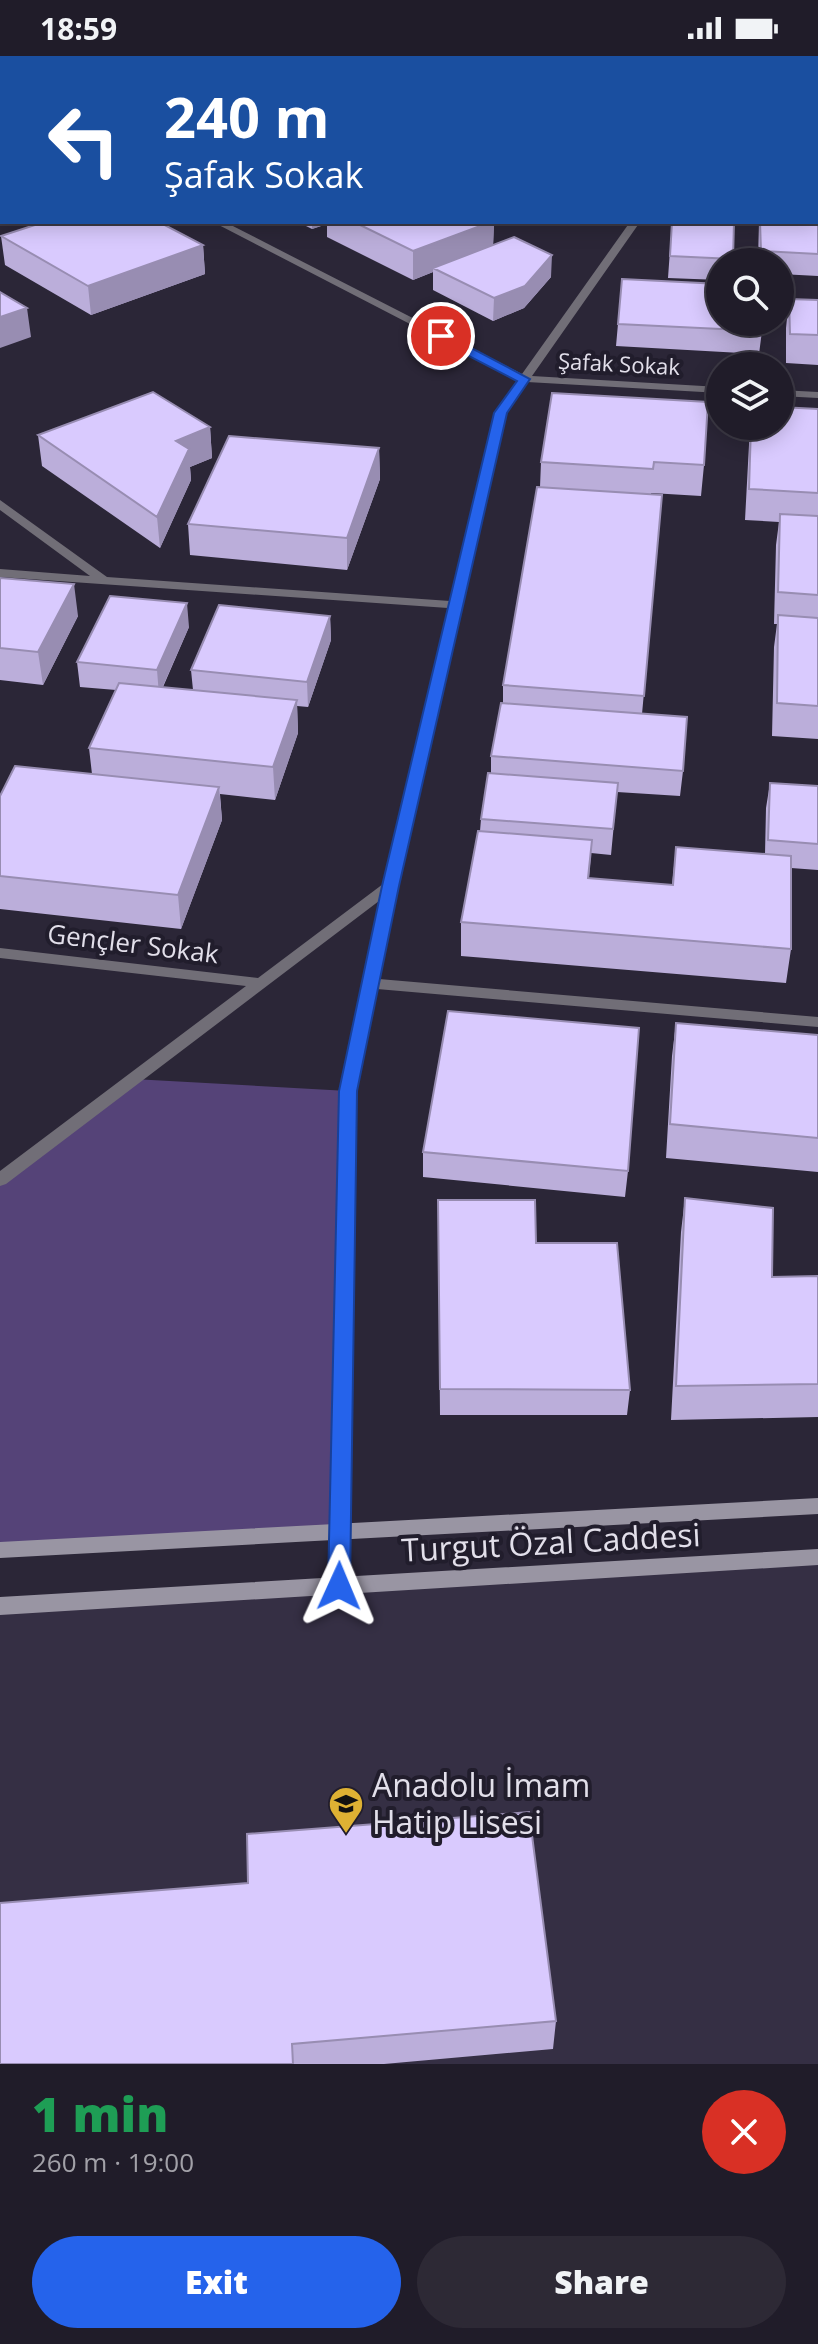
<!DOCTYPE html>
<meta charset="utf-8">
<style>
body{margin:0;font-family:"Open Sans",sans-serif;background:#2d2935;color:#f1f3f6;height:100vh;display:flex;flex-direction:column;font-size:30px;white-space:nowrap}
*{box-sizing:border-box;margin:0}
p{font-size:26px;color:#a2a1a8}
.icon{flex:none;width:44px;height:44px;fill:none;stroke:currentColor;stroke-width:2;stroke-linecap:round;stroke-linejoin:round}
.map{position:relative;height:2008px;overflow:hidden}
.panel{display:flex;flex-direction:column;background:#201c29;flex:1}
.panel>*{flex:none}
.hud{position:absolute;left:0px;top:0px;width:818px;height:168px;box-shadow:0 4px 20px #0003,0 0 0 2px #3d3a46;background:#1a4fa0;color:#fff;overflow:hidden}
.tools{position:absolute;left:706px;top:192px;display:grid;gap:16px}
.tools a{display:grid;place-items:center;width:88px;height:88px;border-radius:50%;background:#201c29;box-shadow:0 4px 20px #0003,0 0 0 2px #3d3a46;font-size:40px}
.pin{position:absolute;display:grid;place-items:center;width:68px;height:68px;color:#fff;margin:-34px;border:4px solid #fff;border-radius:50%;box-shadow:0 2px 8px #0007}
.me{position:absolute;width:88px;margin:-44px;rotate:1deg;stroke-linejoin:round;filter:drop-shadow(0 0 6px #0008)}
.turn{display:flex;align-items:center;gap:28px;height:168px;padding:0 32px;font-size:36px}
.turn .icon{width:104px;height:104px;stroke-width:2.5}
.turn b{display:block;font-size:56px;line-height:68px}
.round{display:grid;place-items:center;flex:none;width:84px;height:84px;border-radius:42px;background:#2d2935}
.head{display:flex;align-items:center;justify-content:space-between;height:136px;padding:0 32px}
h1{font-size:48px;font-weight:800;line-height:60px;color:#1e9e55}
.action{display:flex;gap:16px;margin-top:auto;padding:16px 32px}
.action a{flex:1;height:92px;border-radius:48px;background:#2563eb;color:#fff;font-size:32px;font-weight:800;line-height:92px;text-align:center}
.action a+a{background:#2d2935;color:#f1f3f6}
.status{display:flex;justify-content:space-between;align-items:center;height:56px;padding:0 40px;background:#201c29;direction:ltr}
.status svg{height:22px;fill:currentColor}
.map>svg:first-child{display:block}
</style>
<div class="status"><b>18:59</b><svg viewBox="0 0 49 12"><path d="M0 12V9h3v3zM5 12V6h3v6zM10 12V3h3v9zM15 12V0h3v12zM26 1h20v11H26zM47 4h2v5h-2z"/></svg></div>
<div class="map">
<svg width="818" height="2008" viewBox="0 0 818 2008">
<rect width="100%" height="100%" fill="#2b2637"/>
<path fill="#352f44" d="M818 1501V2008H0V1550Z"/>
<path fill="#554378" d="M133 1023 348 1035 340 1474 0 1494V1124Z"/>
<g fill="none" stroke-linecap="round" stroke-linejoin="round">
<path fill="#716e77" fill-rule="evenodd" d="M339 0H350L352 2H341Z
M594 0H605L607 2H596Z
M657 0H665V2H657Z
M0 49 2 50V56L0 55Z
M2 127V133L0 134V128Z
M213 166H225L522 318 630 166H640L532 320 720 331V337L527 326 506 357 397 830 379 923 818 961V971L377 933 356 1035 349 1530 346 1536 339 1539 332 1536 329 1530 340 1035 379 845 6 1128 0 1130V1115L246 930 0 902V892L258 922 383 828 448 552 0 521V513L90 520 0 454V444L107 521 450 545 494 357 518 324Z
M780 334 818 336V342L780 340Z"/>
<path fill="#9995a3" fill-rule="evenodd" d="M818 1442V1458L0 1502V1486Z
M818 1493V1509L0 1559V1541Z"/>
</g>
<path fill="#bbaeda" d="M1 0H138L143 2H2V6Z
M203 0H329V2H207Z
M776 0H818V3H816V2H777Z
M816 15H818V69H816Z
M816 70 818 71V136H816Z
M818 156V220L780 218V206H758L759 166H816Z
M298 166H494L493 189 551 221 524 252 493 265 433 234V216L413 224 327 181V168L312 173Z
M672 166H734L733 206H720V224L668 222Z
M1 180 203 189 205 218 91 259 5 209Z
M622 223 762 275 759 298 616 290Z
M789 243 818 244V309L786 307V272Z
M552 337 704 409 701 440 651 437V438L662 439 642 658 683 715 680 740 617 736 611 799 591 797 589 822 672 829 676 791 765 798 766 752 770 727 818 730V814L791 812V893L786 927 461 900V866L480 775 481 763 491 717V700L503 647V629L540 431 541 406Z
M818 353V683L772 680 774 591 777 568H774L776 489 779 466 745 464 750 370H780Z
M210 371 212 402 190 411 191 424 160 492 42 410 38 379Z
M379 392 380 423 347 514 190 499 188 468Z
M0 522 78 560 43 629 0 624Z
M330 560 331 584 308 651 297 650 298 677 275 744 220 738 222 764 181 873 0 853V740L92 718 89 692 116 634 80 631 77 606 189 571 163 631 193 634 191 614Z
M676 967 818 979V1116L666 1102 672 1000Z
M423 1096 628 1115 625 1141 423 1121Z
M685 1142 772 1221 818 1220V1361L671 1364 681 1176Z
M438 1144 536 1187 630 1334 627 1359H440Z
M556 1965 553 1993 384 2008H0Z"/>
<path fill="#988db2" d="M300 0H329V2H294Z
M1 81 2 109 0 110V82Z
M312 166H327V168L312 173Z
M491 166H494L493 193 433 212V216L413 224V195Z
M203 189 205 218 91 259 88 230Z
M552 199 551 221 524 252 493 265 494 242Z
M27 252 31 281 0 292V261Z
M210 371 212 402 190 411 191 424 160 492 157 461 176 385Z
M379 392 380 423 347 514V482Z
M74 528 78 560 43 629 38 596Z
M187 547 189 571 159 639 157 614Z
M330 560 331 584 308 651 307 626Z
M297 644 298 677 275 744 273 711Z
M219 731 222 764 181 873 178 839Z"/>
<path fill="#d9cafe" stroke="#988db2" stroke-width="2" d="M19 0H138L143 2H23Z
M245 0H300L294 2H249Z
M457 0H572L577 2H462Z
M816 15H818V48H816Z
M816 70 818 71V108H816Z
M816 156H818V198L761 195 760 166H816Z
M44 166H159L203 189 88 230 1 180Z
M354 166H491L413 195Z
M672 166H734L733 203 670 200Z
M514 181 552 199 525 230 494 242 433 212Z
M622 223 720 228V266H762V275L618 268Z
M0 236 27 252 0 261Z
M789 243 818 244V279L790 278Z
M153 336 210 371 176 385 189 393 157 461 38 379Z
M552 337 708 346 704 409 654 406 653 413 541 406Z
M780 351 818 353V437L749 433 751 370H780Z
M229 380 379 392 347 482 188 468Z
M537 431 662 439 644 640 503 629Z
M780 458 818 460V539L778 536Z
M0 522 74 528 38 596 0 592Z
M110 540 187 547 157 614 77 606Z
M219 549 330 560 307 626 191 614Z
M778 559 818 562V650L777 647Z
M119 627 297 644 273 711 89 692Z
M501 647 687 661 683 715 491 700Z
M15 710 219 731 178 839 0 820V740Z
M488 717 618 727 613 773 481 763Z
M770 727 818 730V788L768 784Z
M478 775 592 784 588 822 673 829 676 791 791 800V893L461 866Z
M448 955 639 972 628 1115 423 1096Z
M676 967 818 979V1082L670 1068Z
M685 1142 773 1152 772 1221 818 1220V1328L676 1330Z
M438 1144H535L536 1187H617L630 1334 440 1333Z
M529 1756 556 1965 292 1988 293 2008H0V1847L248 1827 247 1778Z"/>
<path fill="#2563eb" stroke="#184099" stroke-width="2" d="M436 278H445L530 323 507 357 399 830 357 1035 350 1530 347 1537 339 1540 331 1537 328 1530 339 1035 382 830 494 357 517 325 436 283Z"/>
<defs>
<symbol id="school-pin" viewBox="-11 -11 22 30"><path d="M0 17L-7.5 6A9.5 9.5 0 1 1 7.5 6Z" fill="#deb133" stroke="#211d2c"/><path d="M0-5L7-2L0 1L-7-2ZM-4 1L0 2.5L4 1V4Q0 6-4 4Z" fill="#111"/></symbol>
</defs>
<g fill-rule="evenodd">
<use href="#school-pin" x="326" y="1728" width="40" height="54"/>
</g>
<g text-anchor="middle" stroke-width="8" stroke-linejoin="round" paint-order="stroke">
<g font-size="22" fill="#e2dfea" stroke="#211d2c">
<text transform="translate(619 308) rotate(3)" y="8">Şafak Sokak</text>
</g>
<g font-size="26" fill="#e2dfea" stroke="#211d2c">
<text transform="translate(133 888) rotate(7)" y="9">Gençler Sokak</text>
</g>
<g font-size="32" fill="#e2dfea" stroke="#211d2c">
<text transform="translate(551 1487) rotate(-3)" y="11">Turgut Özal Caddesi</text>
</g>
<g font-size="32" fill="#e2dfea" stroke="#211d2c" text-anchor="start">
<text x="372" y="1741">Anadolu İmam<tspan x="372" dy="37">Hatip Lisesi</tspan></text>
</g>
</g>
</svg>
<div class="tools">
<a><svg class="icon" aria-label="search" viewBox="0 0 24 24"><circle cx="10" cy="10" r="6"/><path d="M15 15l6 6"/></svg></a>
<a><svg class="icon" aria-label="layers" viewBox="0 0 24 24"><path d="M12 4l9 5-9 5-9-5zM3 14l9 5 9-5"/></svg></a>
</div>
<div class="pin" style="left:441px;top:280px;background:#d93025"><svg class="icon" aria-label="arrive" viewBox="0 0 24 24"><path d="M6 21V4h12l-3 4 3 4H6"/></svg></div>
<svg class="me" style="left:339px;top:1530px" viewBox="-20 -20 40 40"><path d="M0-17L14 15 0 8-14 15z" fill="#2563eb" stroke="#fff" stroke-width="4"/></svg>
<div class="hud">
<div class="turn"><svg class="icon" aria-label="left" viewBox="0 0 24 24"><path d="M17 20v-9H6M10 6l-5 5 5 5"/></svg><div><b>240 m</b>Şafak Sokak</div></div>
</div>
</div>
<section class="panel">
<div class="head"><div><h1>1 min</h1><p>260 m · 19:00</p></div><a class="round" style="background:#d93025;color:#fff"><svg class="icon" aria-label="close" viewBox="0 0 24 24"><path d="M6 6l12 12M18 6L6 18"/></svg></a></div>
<div class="action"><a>Exit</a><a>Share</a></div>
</section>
